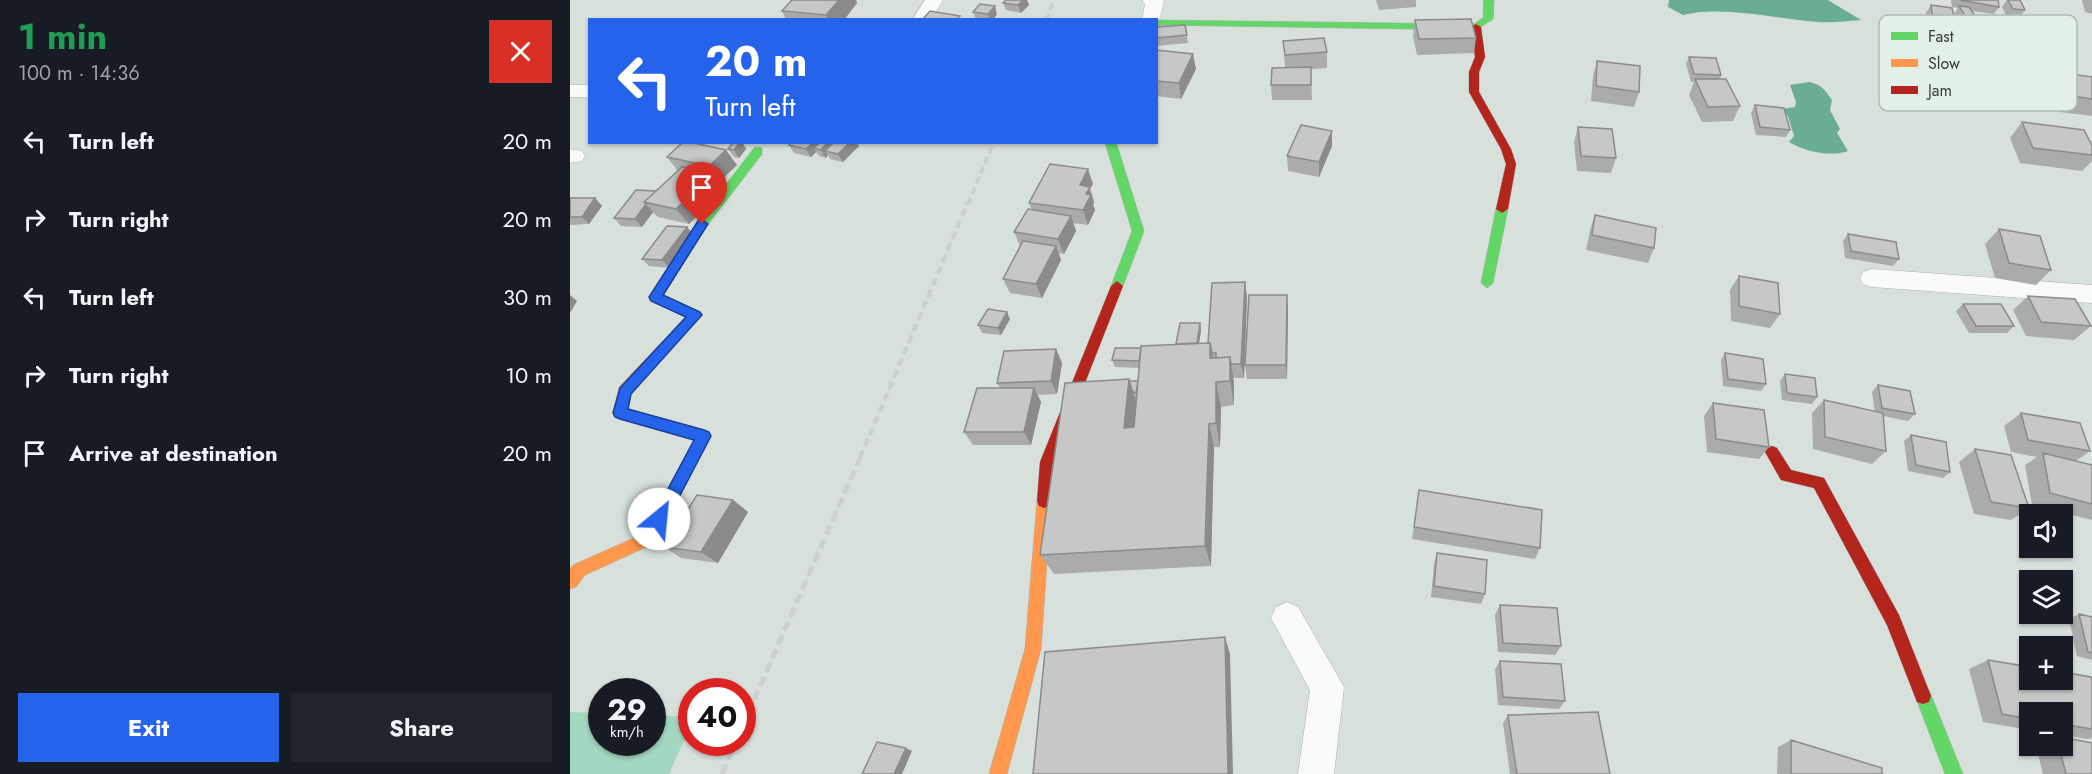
<!DOCTYPE html>
<meta charset="utf-8">
<style>
body{margin:0;font-family:Jost,sans-serif;background:#20242c;color:#f1f3f6;height:100vh;display:flex;flex-direction:column;font-size:22px;white-space:nowrap}
*{box-sizing:border-box;margin:0}
p{font-size:20px;color:#9ea1a6}
.icon{flex:none;width:33px;height:33px;fill:none;stroke:currentColor;stroke-width:2;stroke-linecap:round;stroke-linejoin:round}
.map{position:relative;flex:1;overflow:hidden}
.panel{display:flex;flex-direction:column;background:#171b24;width:570px}
.panel>*{flex:none}
.guide{position:absolute;left:18px;top:18px;width:570px;height:126px;border-radius:0px;box-shadow:0 2px 4px #0004;background:#2563eb;color:#fff;overflow:hidden}
.controls{position:absolute;left:1449px;top:504px;display:grid;gap:12px}
.controls a{display:grid;place-items:center;width:54px;height:54px;border-radius:0px;background:#171b24;box-shadow:0 2px 4px #0004;font-size:30px}
.speed{position:absolute;left:18px;top:678px;display:flex;gap:12px;font-size:30px;font-weight:700;text-align:center}
.speed>*{display:grid;place-content:center;width:78px;height:78px;border-radius:50%;background:#171b24;box-shadow:0 2px 4px #0004;line-height:1}
.speed small{font-size:15px;font-weight:400}
.speed .limit{border:9px solid #d22;background:#fff;color:#111}
.pin{position:absolute;display:grid;place-items:center;width:51px;height:51px;color:#fff;margin:-62px -26px;border-radius:50% 50% 50% 0;rotate:-45deg;box-shadow:0 0 6px #0007}
.pin .icon{rotate:45deg}
.me{position:absolute;width:66px;margin:-33px;rotate:28deg;stroke-linejoin:round;filter:drop-shadow(0 0 4px #0008)}
.turn{display:flex;align-items:center;gap:21px;height:126px;padding:0 18px;font-size:27px}
.turn .icon{width:78px;height:78px;stroke-width:2.5}
.turn b{display:block;font-size:42px;line-height:51px}
.round{display:grid;place-items:center;flex:none;width:63px;height:63px;border-radius:0px;background:#20242c}
.overview{display:flex;align-items:center;justify-content:space-between;height:102px;padding:0 18px}
h1{font-size:36px;font-weight:700;line-height:45px;color:#1e9e55}
.button{display:flex;gap:12px;margin-top:auto;padding:12px 18px}
.button a{flex:1;height:69px;border-radius:0px;background:#2563eb;color:#fff;font-size:24px;font-weight:700;line-height:69px;text-align:center}
.button a+a{background:#20242c;color:#f1f3f6}
ul{padding:0;list-style:none}
li{display:flex;align-items:center;gap:18px;height:78px;padding:0 18px}
li div{flex:1}
li b{display:block;font-size:22px}
li em{font-style:normal}
main{display:flex;flex:1;min-height:0}
.map>svg:first-child{display:block}
</style>
<main>
<section class="panel">
<div class="overview"><div><h1>1 min</h1><p>100 m · 14:36</p></div><a class="round" style="background:#d93025;color:#fff"><svg class="icon" aria-label="close" viewBox="0 0 24 24"><path d="M6 6l12 12M18 6L6 18"/></svg></a></div>
<ul>
<li><svg class="icon" aria-label="left" viewBox="0 0 24 24"><path d="M17 20v-9H6M10 6l-5 5 5 5"/></svg><div><b>Turn left</b></div><em>20 m</em></li>
<li><svg class="icon" aria-label="right" viewBox="0 0 24 24"><path d="M7 20v-9h11M14 6l5 5-5 5"/></svg><div><b>Turn right</b></div><em>20 m</em></li>
<li><svg class="icon" aria-label="left" viewBox="0 0 24 24"><path d="M17 20v-9H6M10 6l-5 5 5 5"/></svg><div><b>Turn left</b></div><em>30 m</em></li>
<li><svg class="icon" aria-label="right" viewBox="0 0 24 24"><path d="M7 20v-9h11M14 6l5 5-5 5"/></svg><div><b>Turn right</b></div><em>10 m</em></li>
<li><svg class="icon" aria-label="arrive" viewBox="0 0 24 24"><path d="M6 21V4h12l-3 4 3 4H6"/></svg><div><b>Arrive at destination</b></div><em>20 m</em></li>
</ul>
<div class="button"><a>Exit</a><a>Share</a></div>
</section>
<div class="map">
<svg width="1522" height="774" viewBox="0 0 1522 774">
<rect width="100%" height="100%" fill="#d8e0dc"/>
<path fill="#a4d7bf" d="M0 712 31 713 32 742H82L83 715 121 717V725L99 774H0Z"/>
<path fill="#69ae90" d="M1099 0H1258L1291 20C1277 21 1262 23 1248 22 1209 19 1150 5 1113 15L1098 7Z
M1239 82C1251 84 1255 90 1262 100L1260 110 1270 129 1267 133 1278 151C1260 157 1236 152 1219 142L1224 136 1218 116 1212 114 1211 109 1225 107 1226 102 1220 85Z"/>
<g fill="none" stroke-linecap="round" stroke-linejoin="round">
<defs>
<path id="street" d="M355 0H373L361 20H342Z
M572 0H593L594 2 588 24 586 20H572L575 4Z
M0 85H20V97H0Z
M0 149 12 151 15 156 12 161 0 163Z
M1302 269 1522 285V303L1302 287 1293 284 1290 278 1293 272Z
M717 602 728 607 774 687 764 774H728L740 690 701 618 706 607Z"/>
<path id="fast" d="M914 0H924L923 19 906 30 586 25 585 20 904 24 913 18Z
M535 142H546L574 231 553 286 547 291 541 286 562 231Z
M188 147 192 148V154L136 227 118 256H110L108 253 128 221 184 148Z
M932 205 938 209 923 283 917 288 911 283 926 209Z
M1353 688 1359 690 1393 774H1375L1345 696 1347 690Z"/>
<path id="slow" d="M114 249 120 253 94 295 130 312 132 315 60 393 58 409 134 430 139 432 141 436 83 544 15 575 6 587 0 589V569L3 565 73 534 125 439 50 419 45 417 43 413 49 387 117 316 82 300 80 297 110 250Z
M474 494 479 496 481 501 471 649 437 774H419L455 649 467 501 469 496Z"/>
<path id="jam" d="M906 24 911 27 915 57 909 72V92L941 149 946 164 938 209 932 213 926 209 936 164 931 149 899 92V72L905 57 901 27Z
M547 281 553 286 484 462 481 501 479 506 474 508 469 506 467 501 470 462 541 286Z
M1202 446 1207 448 1221 470 1254 478 1329 615 1361 696 1359 702 1353 704 1347 702 1317 625 1244 488 1211 480 1195 452 1197 448Z"/>
</defs>
<use href="#street" stroke="#aeb4b1" stroke-width="1"/>
<use href="#fast" stroke="#aeb4b1" stroke-width="1"/>
<use href="#slow" stroke="#aeb4b1" stroke-width="1"/>
<use href="#jam" stroke="#aeb4b1" stroke-width="1"/>
<use href="#street" fill="#f9fafa" fill-rule="evenodd"/>
<use href="#fast" fill="#63d668" fill-rule="evenodd"/>
<use href="#slow" fill="#ff974d" fill-rule="evenodd"/>
<use href="#jam" fill="#b3261e" fill-rule="evenodd"/>
<path stroke="#cdd0ce" stroke-width="4" stroke-dasharray="7 4" stroke-linecap="butt" d="M476 20 484 0
M398 204 424 142"/>
<path stroke="#cdd0ce" stroke-width="4.5" stroke-dasharray="8 4.5" stroke-linecap="butt" d="M290 458 398 202"/>
<path stroke="#cdd0ce" stroke-width="5" stroke-dasharray="10 5" stroke-linecap="butt" d="M172 727 291 456
M152 774 166 742"/>
</g>
<path fill="#aaabab" d="M222 0H286L287 3 274 20H216L212 11Z
M806 0H846V7L809 10Z
M1381 0H1428L1429 7 1424 14 1402 11 1406 17 1400 25 1390 24 1384 14 1388 8 1382 7Z
M1437 0H1450L1455 10 1449 18 1437 17 1432 7Z
M1512 0H1522V14L1515 12Z
M433 3 459 5 451 13 436 10Z
M1361 5 1385 22 1379 30 1359 27 1356 13Z
M403 12 427 14 423 20H407L406 19Z
M845 20 906 38 904 53 847 55 843 36Z
M615 25 618 43 587 46 586 27Z
M713 41 757 52V68L741 69 742 100H702L701 85 715 67Z
M586 50 626 69 611 99 586 96Z
M1119 57 1151 75 1150 79 1170 106 1163 121 1132 122 1119 95 1124 82H1121L1116 64Z
M1027 61 1069 92 1064 107 1021 101 1023 76Z
M1493 73 1522 77V116L1490 112 1481 88Z
M1185 105 1220 130 1216 137 1186 135 1181 113Z
M1452 122 1522 146V161L1512 171 1450 163 1440 138Z
M1008 127 1046 158 1041 173 1007 171 1004 142Z
M762 131V146L749 177 718 171 717 156Z
M164 142H172L176 149 169 158 164 157 158 149Z
M219 145 289 146 273 162 260 159 258 155 256 158 249 156 246 152 241 157 224 153Z
M97 157 167 165 150 181H149L155 188 119 224 88 217 83 212 72 227 51 226 44 218 86 191 108 171Z
M523 184 520 189 524 202 523 204 525 210 518 225 503 223 506 231 494 254 489 253 491 260 472 298 440 293 433 279 450 246 444 232 462 210 459 203Z
M0 198H25L32 206 19 224 0 225Z
M1025 215 1084 248 1078 263 1016 250 1020 230Z
M1429 229 1481 270 1466 285 1425 278 1415 244Z
M123 234 100 268 79 266 72 259Z
M1278 234 1329 259 1323 266 1275 258 1273 241Z
M1169 276 1210 314 1200 328 1161 321 1160 290Z
M675 282 677 297 674 378H663L664 405 651 407 650 447H644L641 566 484 574 470 555 559 381H568L569 368 545 367 542 360 571 348 606 344 630 323 631 330 629 343H638Z
M717 295 718 309 717 379H677L675 365Z
M1458 296 1521 326 1504 340 1456 336 1443 310Z
M1393 304 1444 326 1437 333H1399L1386 311Z
M440 319 431 335 412 333 408 325Z
M1155 353 1196 384 1191 391 1153 386 1151 360Z
M492 363 487 394 468 395 471 402 461 445H403L394 432 430 388 427 383Z
M1215 374 1247 397 1242 404 1212 400 1210 381Z
M1308 385 1345 414 1338 421 1313 416 1316 451 1302 464 1243 449 1242 413 1254 400 1305 412 1302 392Z
M1143 403 1199 447 1189 459 1137 452 1134 416Z
M1451 413 1520 451 1506 461 1522 465V520L1462 505 1455 465 1467 457 1441 452 1434 426Z
M1341 435 1380 472 1373 478 1338 471 1334 441Z
M1405 449 1459 508 1441 520 1404 514 1389 462Z
M849 490 970 548 965 559 842 539Z
M163 500 178 512 148 563 111 558 94 547Z
M867 553 915 594 911 604 861 597 864 564Z
M930 605 991 646 985 655 928 652 925 615Z
M1509 614 1522 617V660L1507 656 1499 619Z
M1418 660 1522 680V738L1517 739 1492 735V712H1460V730L1413 722 1399 669Z
M930 661 995 701 989 709 928 705 925 669Z
M938 715 1040 774H940L933 723Z
M1221 740 1312 774H1207L1208 747Z
M1466 746H1492L1522 774H1473Z"/>
<path fill="#8b8b8b" d="M269 0H286L287 3 274 20H258L256 15Z
M453 0H457L459 5 451 13 448 5Z
M425 6 427 14 423 20H420L418 14Z
M623 54 626 69 611 99 609 83Z
M762 131V146L749 177V162Z
M170 142H172L176 149 169 158 164 150Z
M243 142H255L244 148 246 152 241 157 236 149Z
M258 142H264L255 151 258 155 256 158 251 150Z
M280 142H287L289 146 273 162 268 154Z
M156 150 167 165 150 181 139 166Z
M518 169 523 184 520 189 524 202 523 204 525 210 518 225 513 210 510 185Z
M143 173 155 188 119 224 106 209Z
M25 198 32 206 19 224 12 217Z
M76 204 83 212 72 227 65 219Z
M501 216 506 231 494 254 488 239Z
M117 227 123 234 100 268 92 260Z
M486 246 491 260 472 298 466 284Z
M675 282 677 297 674 378 671 364Z
M0 295 7 301 0 313Z
M717 295 718 309 717 379 716 365Z
M437 312 440 319 431 335 428 328Z
M630 323 631 330 627 357 626 350Z
M640 343 645 368 640 358Z
M486 349 492 363 487 394 481 381Z
M660 357 664 382V405L660 381Z
M559 379 567 404 562 451 554 428Z
M646 382 651 407 650 447 646 423Z
M464 388 471 402 461 445 454 432Z
M639 424 644 447 641 566 635 546Z
M163 500 178 512 148 563 131 552Z
M655 637 660 654 663 774H658Z
M336 748 342 751 332 774H324Z"/>
<path fill="#c6c7c7" stroke="#8b8b8b" stroke-width="1.5" d="M222 0H269L256 15 212 11Z
M436 0H453L448 5 433 3Z
M1390 0H1428L1429 7Z
M1438 0H1450L1455 10 1443 9Z
M410 4 425 6 418 14 403 12Z
M1361 5 1382 8 1385 22 1363 19Z
M1389 6 1399 7 1406 17 1395 16Z
M360 11 390 16 386 20H352Z
M901 19 906 38 849 39 845 20Z
M615 25 617 35 586 38V27Z
M754 38 757 52 715 55 713 41Z
M586 50 623 54 609 83 586 81Z
M1119 57 1146 58 1151 75 1124 74Z
M1027 61 1070 66 1069 92 1026 86Z
M741 67V85H701L702 68Z
M1493 73 1522 77V99L1503 96Z
M1125 79H1156L1170 106 1138 107Z
M1185 105 1214 108 1220 130 1190 127Z
M1452 122 1514 130 1522 146V155L1463 148Z
M731 125 762 131 749 162 717 156Z
M1008 127 1042 129 1046 158 1011 156Z
M113 142H119L156 150 139 166 97 157Z
M164 142H170L164 150 158 149Z
M222 142H243L236 149 219 145Z
M250 142H258L251 150 244 148Z
M264 142H280L268 154 255 151Z
M480 164 518 169 510 185 520 187 516 194 521 195 513 210 459 203Z
M112 167 143 173 106 209 74 202Z
M66 190 86 191 74 202 76 204 65 219 44 218Z
M0 198H25L12 217H0Z
M458 209 501 216 488 239 444 232Z
M1025 215 1086 228 1084 248 1022 235Z
M97 226 117 227 92 260 72 259Z
M1429 229 1470 236 1481 270 1439 263Z
M1278 234 1326 242 1329 259 1281 251Z
M453 241 486 246 466 284 433 279Z
M1169 276 1208 283 1210 314 1169 306Z
M675 282 671 364H661L660 357 646 358V353H642L640 343H638L642 283Z
M679 295H717L716 365H675Z
M1458 296 1505 299 1521 326 1471 322Z
M1393 304H1431L1444 326H1406Z
M418 309 437 312 428 328 408 325Z
M610 323H630L627 343 606 344Z
M640 343V358L660 357V381L646 382V423L639 424 635 546 470 555 495 383 559 379 554 428 564 427 571 346Z
M545 348H571L569 361 542 360Z
M486 349 481 381 427 383 434 351Z
M1155 353 1193 359 1196 384 1158 379Z
M1215 374 1245 378 1247 397 1217 393Z
M559 381H568L566 393 563 392Z
M1308 385 1340 391 1345 414 1312 408Z
M407 388H464L454 432H394Z
M1254 400 1313 413 1316 451 1255 437Z
M1143 403 1194 410 1199 447 1146 439Z
M1451 413 1510 423 1520 451 1458 440Z
M1341 435 1376 442 1380 472 1346 465Z
M1405 449 1441 455 1459 508 1421 502Z
M1473 453 1522 465V504L1480 493Z
M849 490 972 510 970 548 844 527Z
M127 495 163 500 131 552 94 547Z
M867 553 917 560 915 594 864 586Z
M930 605 987 608 991 646 933 643Z
M1509 614 1522 617V653L1518 652Z
M655 637 658 774H463L475 652Z
M1418 660 1460 667V680H1492V672L1521 677 1522 680V729L1492 724V712H1460V719L1432 714Z
M930 661 991 664 995 701 933 697Z
M1028 712 1040 774H947L938 715Z
M1492 737 1522 743V774H1496L1489 746H1492Z
M1221 740 1312 768V774H1221Z
M307 742 336 748 324 774H292Z"/>
<path fill="#2563eb" stroke="#184099" stroke-width="1.5" d="M132 220 138 224 93 295 130 312 132 315 61 394 58 409 134 430 139 432 141 436 95 524 89 526 84 524 82 519 124 440 50 419 45 417 43 413 50 388 116 317 81 301 79 297 128 221Z"/>
<rect x="1309" y="15" width="198" height="96" rx="9" fill="#e2f0e8" stroke="#afbab4" stroke-width="1.5"/>
<rect x="1321" y="32" width="27" height="8" fill="#63d668"/>
<rect x="1321" y="59" width="27" height="8" fill="#ff974d"/>
<rect x="1321" y="86" width="27" height="8" fill="#b3261e"/>
<g font-size="16" fill="#373c39">
<text x="1358" y="42">Fast</text>
<text x="1358" y="69">Slow</text>
<text x="1358" y="96">Jam</text>
</g>
</svg>
<div class="controls">
<a><svg class="icon" aria-label="sound" viewBox="0 0 24 24"><path d="M4 9h4l5-4v14l-5-4H4zM17 9q2 3 0 6"/></svg></a>
<a><svg class="icon" aria-label="layers" viewBox="0 0 24 24"><path d="M12 4l9 5-9 5-9-5zM3 14l9 5 9-5"/></svg></a>
<a>+</a>
<a>−</a>
</div>
<div class="speed"><div>29<small>km/h</small></div><div class="limit">40</div></div>
<div class="pin" style="left:132px;top:224px;background:#d93025"><svg class="icon" aria-label="arrive" viewBox="0 0 24 24"><path d="M6 21V4h12l-3 4 3 4H6"/></svg></div>
<svg class="me" style="left:89px;top:519px" viewBox="-20 -20 40 40"><circle r="19" fill="#fff"/><path d="M0-13L10 11 0 6-10 11z" fill="#2563eb"/></svg>
<div class="guide">
<div class="turn"><svg class="icon" aria-label="left" viewBox="0 0 24 24"><path d="M17 20v-9H6M10 6l-5 5 5 5"/></svg><div><b>20 m</b>Turn left</div></div>
</div>
</div>
</main>
